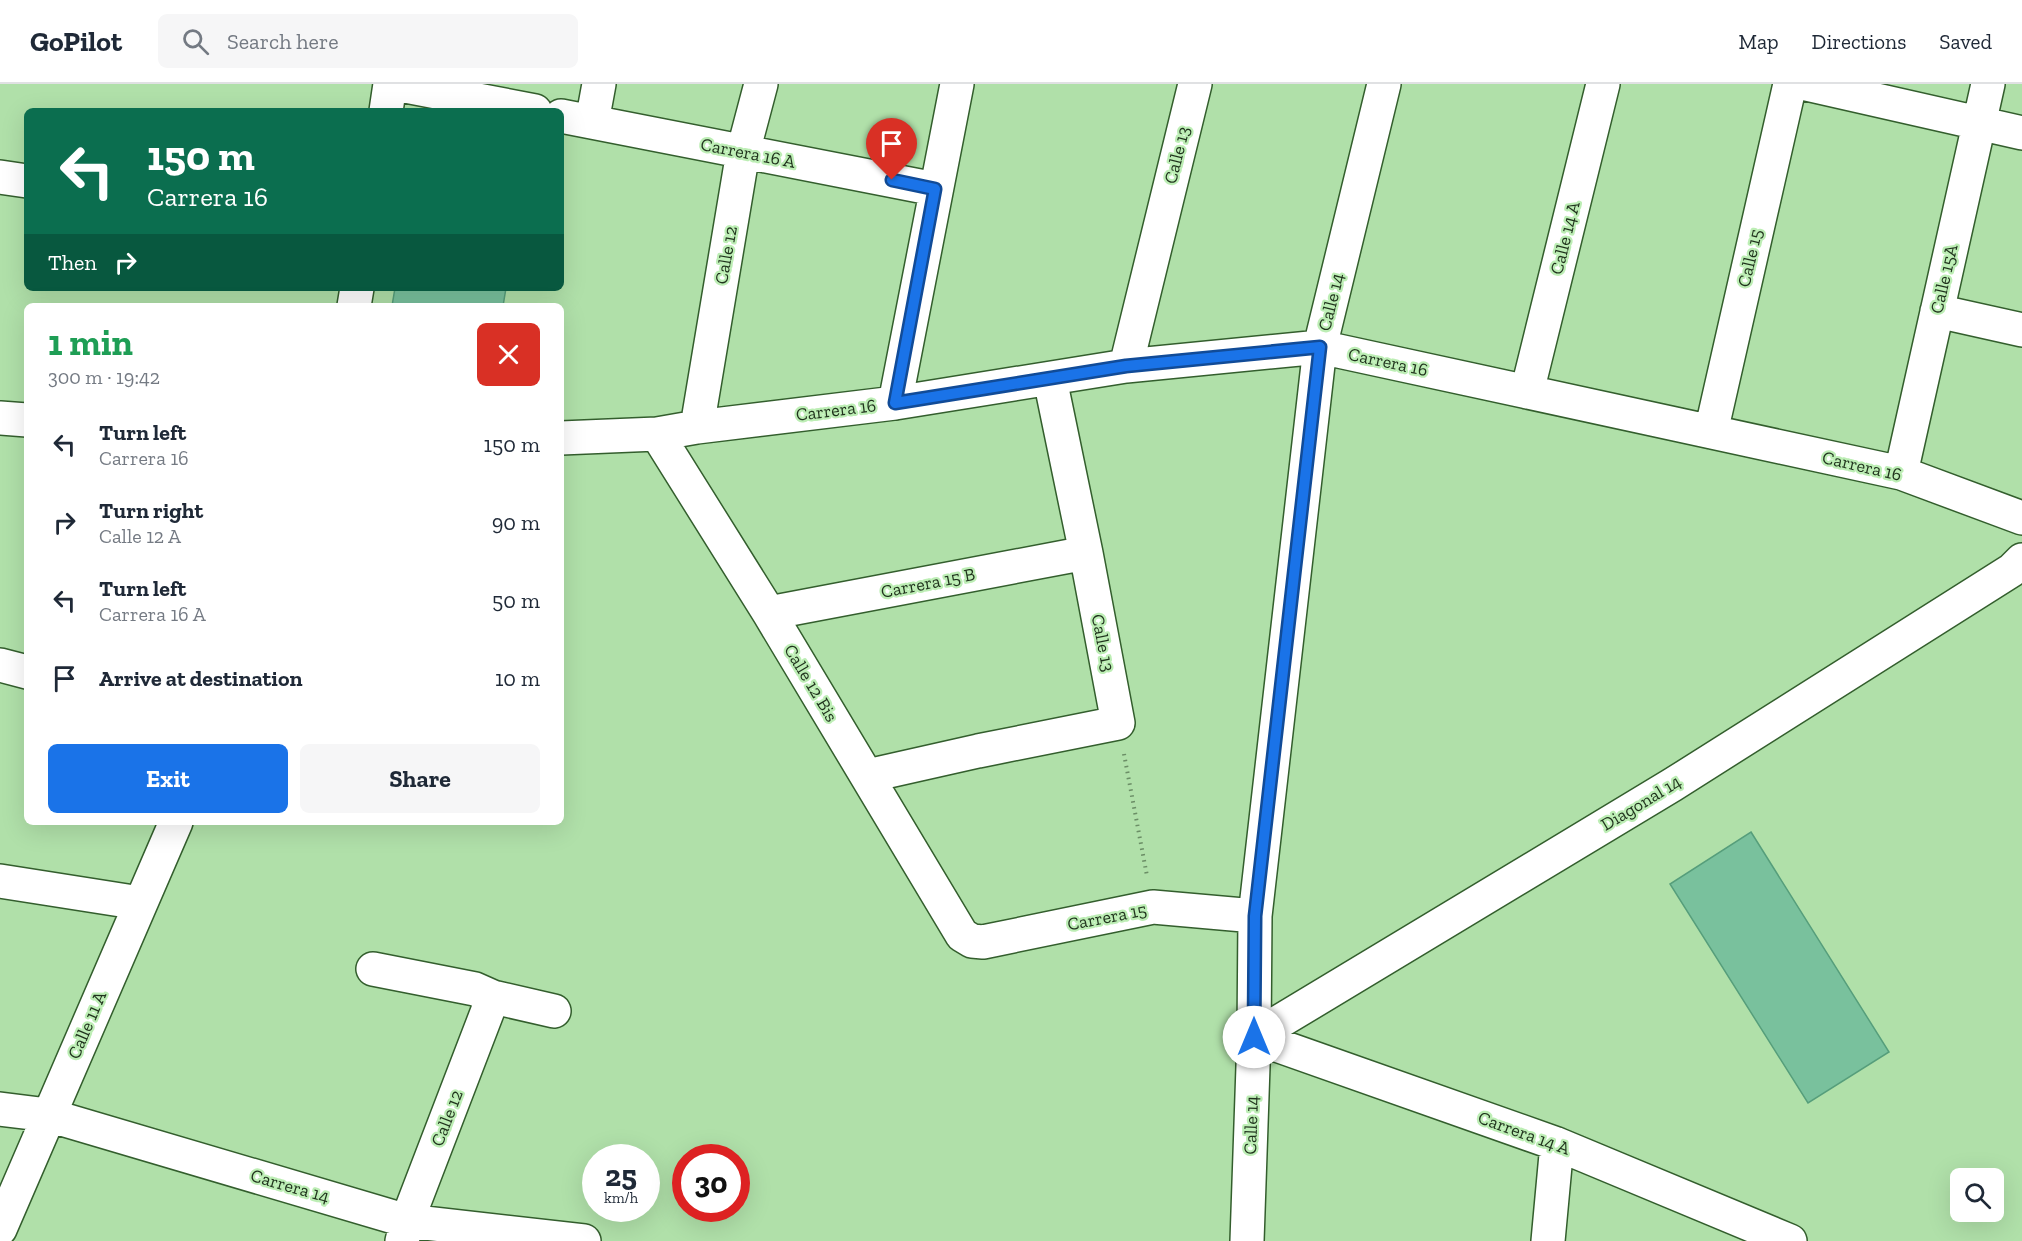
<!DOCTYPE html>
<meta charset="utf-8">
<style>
body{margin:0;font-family:"Zilla Slab",serif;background:#f6f6f7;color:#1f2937;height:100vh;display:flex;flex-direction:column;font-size:22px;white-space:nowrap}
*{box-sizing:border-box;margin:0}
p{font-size:20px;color:#747a83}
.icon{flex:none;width:33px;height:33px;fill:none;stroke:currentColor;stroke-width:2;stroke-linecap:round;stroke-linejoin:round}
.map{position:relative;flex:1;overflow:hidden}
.panel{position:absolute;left:24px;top:219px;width:540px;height:522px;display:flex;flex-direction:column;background:#fff;border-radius:9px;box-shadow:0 6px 24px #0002}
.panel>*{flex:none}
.banner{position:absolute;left:24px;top:24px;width:540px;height:183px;border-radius:9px;box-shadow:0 6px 24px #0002;background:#0b6e4f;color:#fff;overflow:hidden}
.buttons{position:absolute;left:1950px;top:1084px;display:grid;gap:12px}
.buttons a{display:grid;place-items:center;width:54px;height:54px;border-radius:9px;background:#fff;box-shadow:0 6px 24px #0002;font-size:30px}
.speed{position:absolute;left:582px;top:1060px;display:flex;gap:12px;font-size:30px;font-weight:700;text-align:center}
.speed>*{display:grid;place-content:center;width:78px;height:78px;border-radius:50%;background:#fff;box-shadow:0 6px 24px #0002;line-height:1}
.speed small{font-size:15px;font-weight:400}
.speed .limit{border:9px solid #d22;background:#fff;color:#111}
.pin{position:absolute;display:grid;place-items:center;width:51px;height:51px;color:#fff;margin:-62px -26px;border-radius:50% 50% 50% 0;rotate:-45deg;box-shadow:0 0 6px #0007}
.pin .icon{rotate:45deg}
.me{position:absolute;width:66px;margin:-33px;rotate:0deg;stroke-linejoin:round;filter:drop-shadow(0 0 4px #0008)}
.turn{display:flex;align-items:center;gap:21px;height:126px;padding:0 24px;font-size:27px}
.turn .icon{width:78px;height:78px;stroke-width:2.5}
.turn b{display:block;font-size:42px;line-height:51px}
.then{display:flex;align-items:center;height:57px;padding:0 24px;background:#0003;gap:12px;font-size:22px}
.round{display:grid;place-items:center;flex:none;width:63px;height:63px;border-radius:9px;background:#f6f6f7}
.headline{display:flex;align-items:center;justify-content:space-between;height:102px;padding:0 24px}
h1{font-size:36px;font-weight:800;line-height:45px;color:#1e9e55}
.primary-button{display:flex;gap:12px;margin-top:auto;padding:12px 24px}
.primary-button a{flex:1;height:69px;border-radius:9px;background:#1a73e8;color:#fff;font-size:24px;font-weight:800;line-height:69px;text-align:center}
.primary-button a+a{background:#f6f6f7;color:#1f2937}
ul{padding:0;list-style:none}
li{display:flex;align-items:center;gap:18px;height:78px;padding:0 24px}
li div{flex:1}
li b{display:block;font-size:22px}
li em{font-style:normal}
header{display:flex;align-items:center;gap:36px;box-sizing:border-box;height:84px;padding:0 30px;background:#fff;border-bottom:2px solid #e0e1e3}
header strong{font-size:28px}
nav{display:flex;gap:33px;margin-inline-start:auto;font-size:21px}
.search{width:420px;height:54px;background:#f6f6f7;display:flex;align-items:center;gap:15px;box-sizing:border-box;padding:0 21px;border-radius:9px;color:#747a83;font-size:22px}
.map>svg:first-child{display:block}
</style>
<header>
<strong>GoPilot</strong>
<div class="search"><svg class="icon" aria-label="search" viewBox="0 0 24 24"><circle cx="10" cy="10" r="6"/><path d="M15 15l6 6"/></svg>Search here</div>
<nav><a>Map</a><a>Directions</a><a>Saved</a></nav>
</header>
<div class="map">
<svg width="2022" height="1157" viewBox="0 0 2022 1157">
<rect width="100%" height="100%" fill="#b0e0a9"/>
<path fill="#79c19d" stroke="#569e7b" stroke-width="1.5" d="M395 204H506L503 222H392Z
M1751 748 1889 968 1808 1019 1670 800Z"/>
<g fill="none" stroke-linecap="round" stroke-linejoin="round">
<defs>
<path id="minor" d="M395 0 535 27
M1806 0 2022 49
M386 27 390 0
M561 32 935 105
M592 38 599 0
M0 93 27 97
M354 222 357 204
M1937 227 2022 246
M1126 282 1195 0
M1527 308 1603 0
M895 319 957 0
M0 334 27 336
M697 343 743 68 761 0
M1711 348 1790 0
M657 350 769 529 962 851 972 857 983 858 1153 823 1255 832
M561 354 657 350 697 343 895 319 1126 282 1320 263 1901 389 2022 434
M1901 389 1988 0
M769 529 1086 469
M0 581 27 588
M867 692 978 667 1118 639 1086 469 1050 295
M0 797 140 819
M373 885 475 905 493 913 554 927
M1254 953 1672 701 2012 486 2022 476
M1254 953 1557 1060 1790 1157
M0 1025 48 1031 407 1137 584 1157
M0 1145 176 738
M402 1157 407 1137 493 913
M1247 1157 1254 953 1255 832 1320 263 1384 0
M1548 1157 1557 1060"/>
</defs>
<use href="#minor" stroke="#335e2d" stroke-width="36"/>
<path stroke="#6b8e66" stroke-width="4" stroke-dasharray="1.5 4.5" stroke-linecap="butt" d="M1124 670 1147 792"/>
<use href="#minor" stroke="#fff" stroke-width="33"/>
</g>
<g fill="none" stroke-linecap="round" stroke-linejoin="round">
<defs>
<path id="route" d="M892 96 935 105 895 319 1126 282 1320 263 1255 832 1254 953"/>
</defs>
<use href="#route" stroke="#114b97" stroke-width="15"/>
<use href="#route" stroke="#1a73e8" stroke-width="10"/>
</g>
<g text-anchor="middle" stroke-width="4.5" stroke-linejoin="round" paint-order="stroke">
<g font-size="18" fill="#1f321c" stroke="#bdeeb5">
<text transform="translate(748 69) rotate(11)" y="6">Carrera 16 A</text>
<text transform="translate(1177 71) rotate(-76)" y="6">Calle 13</text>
<text transform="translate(1565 154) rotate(-76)" y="6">Calle 14 A</text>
<text transform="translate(726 171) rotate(-80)" y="6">Calle 12</text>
<text transform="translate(1750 174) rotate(-77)" y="6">Calle 15</text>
<text transform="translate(1944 195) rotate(-77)" y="6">Calle 15A</text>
<text transform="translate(1331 218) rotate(-76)" y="6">Calle 14</text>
<text transform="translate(1388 278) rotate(12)" y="6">Carrera 16</text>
<text transform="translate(836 326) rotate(-7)" y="6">Carrera 16</text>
<text transform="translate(1862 382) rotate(13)" y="6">Carrera 16</text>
<text transform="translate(928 499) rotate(-11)" y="6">Carrera 15 B</text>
<text transform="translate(1103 559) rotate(79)" y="6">Calle 13</text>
<text transform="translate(811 599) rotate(59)" y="6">Calle 12 Bis</text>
<text transform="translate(1641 719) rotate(-31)" y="6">Diagonal 14</text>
<text transform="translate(1107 833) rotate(-11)" y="6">Carrera 15</text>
<text transform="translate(87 941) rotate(-67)" y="6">Calle 11 A</text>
<text transform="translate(447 1034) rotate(-69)" y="6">Calle 12</text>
<text transform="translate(1251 1041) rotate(-88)" y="6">Calle 14</text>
<text transform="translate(1524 1049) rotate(20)" y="6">Carrera 14 A</text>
<text transform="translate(290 1102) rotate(16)" y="6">Carrera 14</text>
</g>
</g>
</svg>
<div class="buttons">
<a><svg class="icon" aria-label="search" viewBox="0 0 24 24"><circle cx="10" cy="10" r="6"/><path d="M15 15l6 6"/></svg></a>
</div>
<div class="speed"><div>25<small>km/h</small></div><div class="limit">30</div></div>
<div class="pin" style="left:892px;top:96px;background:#d93025"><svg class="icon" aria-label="arrive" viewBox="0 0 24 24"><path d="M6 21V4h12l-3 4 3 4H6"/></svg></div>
<svg class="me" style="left:1254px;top:953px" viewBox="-20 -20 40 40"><circle r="19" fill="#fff"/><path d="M0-13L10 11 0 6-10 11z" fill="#1a73e8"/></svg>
<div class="banner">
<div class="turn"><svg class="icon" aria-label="left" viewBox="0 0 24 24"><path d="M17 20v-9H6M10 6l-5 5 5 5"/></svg><div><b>150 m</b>Carrera 16</div></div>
<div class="then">Then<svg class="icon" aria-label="right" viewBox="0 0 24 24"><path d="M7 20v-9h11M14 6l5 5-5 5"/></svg></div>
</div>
<section class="panel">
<div class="headline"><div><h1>1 min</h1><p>300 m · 19:42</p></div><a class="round" style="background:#d93025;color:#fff"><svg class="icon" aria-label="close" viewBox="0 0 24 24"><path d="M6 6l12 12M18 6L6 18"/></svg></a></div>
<ul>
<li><svg class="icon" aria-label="left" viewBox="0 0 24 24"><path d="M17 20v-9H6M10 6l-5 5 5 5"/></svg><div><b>Turn left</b><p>Carrera 16</p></div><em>150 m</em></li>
<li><svg class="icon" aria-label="right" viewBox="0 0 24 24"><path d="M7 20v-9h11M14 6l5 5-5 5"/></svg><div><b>Turn right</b><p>Calle 12 A</p></div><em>90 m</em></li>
<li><svg class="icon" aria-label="left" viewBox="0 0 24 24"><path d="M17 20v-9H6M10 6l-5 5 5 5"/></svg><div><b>Turn left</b><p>Carrera 16 A</p></div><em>50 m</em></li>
<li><svg class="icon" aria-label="arrive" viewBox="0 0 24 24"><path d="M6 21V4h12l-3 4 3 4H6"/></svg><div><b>Arrive at destination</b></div><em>10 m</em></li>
</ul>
<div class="primary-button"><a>Exit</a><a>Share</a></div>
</section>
</div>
